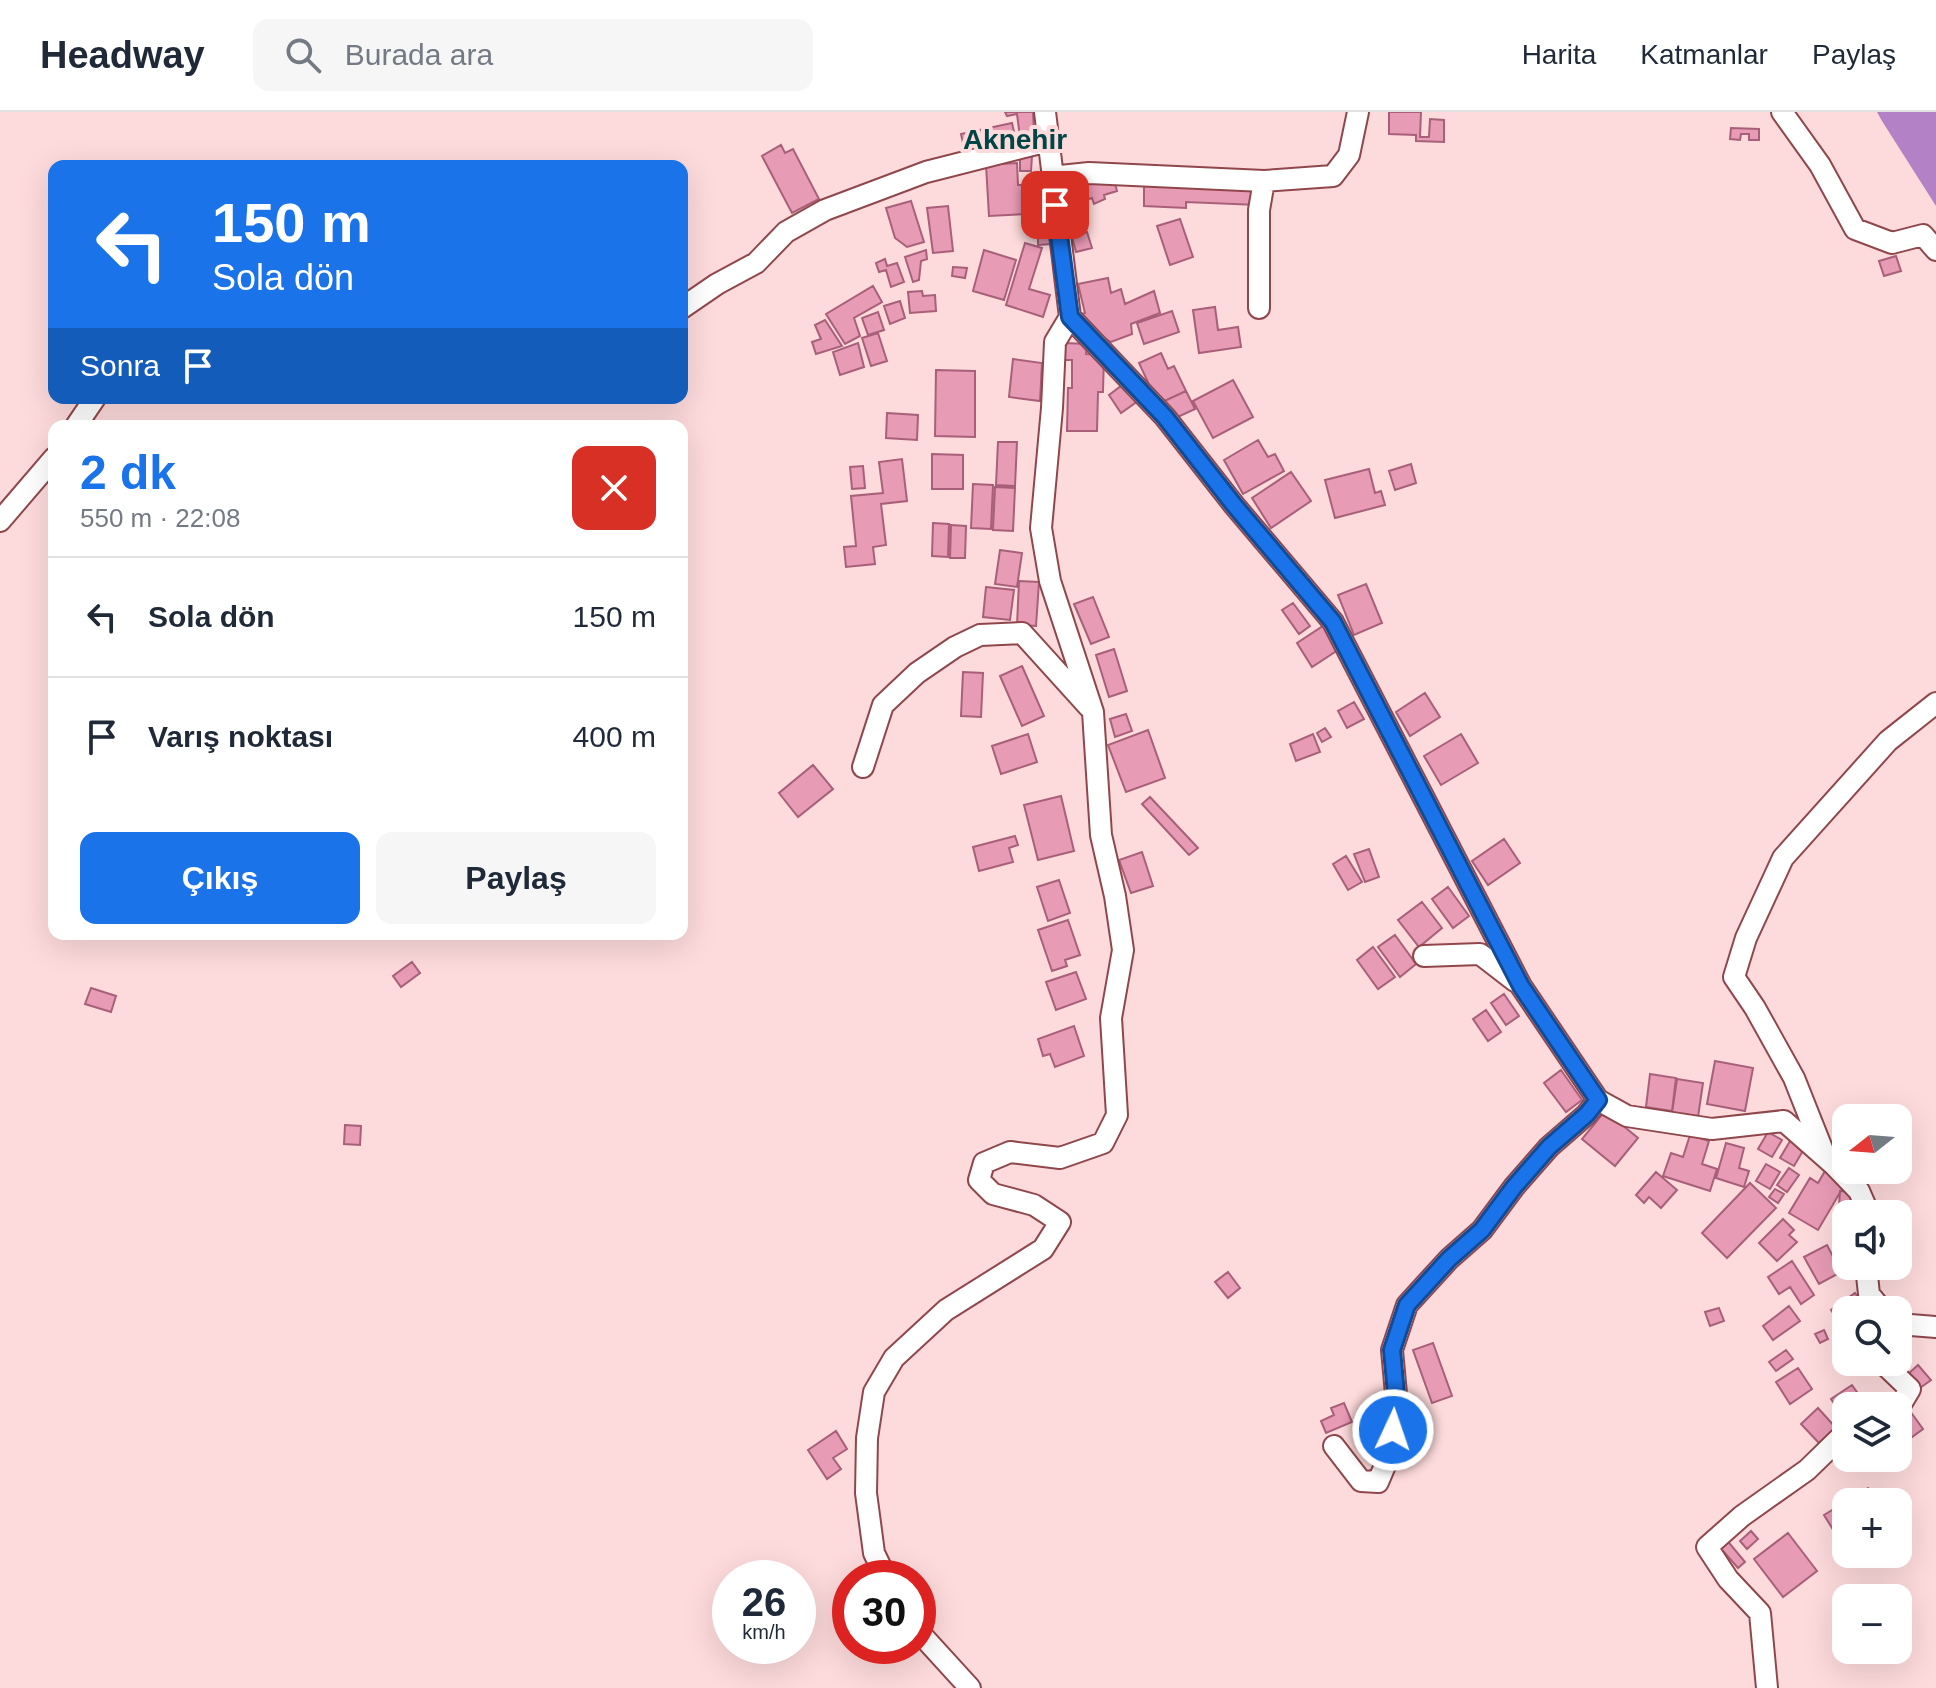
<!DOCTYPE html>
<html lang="tr">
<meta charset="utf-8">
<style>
body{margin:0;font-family:Arial,sans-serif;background:#f6f6f7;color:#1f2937;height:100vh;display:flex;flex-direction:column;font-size:30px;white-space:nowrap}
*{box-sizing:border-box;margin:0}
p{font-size:26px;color:#747a83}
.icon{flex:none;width:44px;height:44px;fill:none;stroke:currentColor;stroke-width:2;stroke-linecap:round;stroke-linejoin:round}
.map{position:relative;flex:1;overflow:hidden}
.sheet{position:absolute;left:48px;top:308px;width:640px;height:520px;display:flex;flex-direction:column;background:#fff;border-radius:16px;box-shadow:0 8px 32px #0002}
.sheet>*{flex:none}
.top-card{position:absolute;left:48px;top:48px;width:640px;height:244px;border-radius:16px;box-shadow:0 8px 32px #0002;background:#1a73e8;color:#fff;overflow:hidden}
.needle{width:52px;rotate:253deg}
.buttons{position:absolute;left:1832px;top:992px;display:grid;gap:16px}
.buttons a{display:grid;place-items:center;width:80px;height:80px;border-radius:16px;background:#fff;box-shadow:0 8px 32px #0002;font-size:40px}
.speed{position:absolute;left:712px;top:1448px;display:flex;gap:16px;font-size:40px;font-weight:700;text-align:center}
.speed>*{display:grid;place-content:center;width:104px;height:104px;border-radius:50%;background:#fff;box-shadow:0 8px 32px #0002;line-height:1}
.speed small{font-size:20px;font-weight:400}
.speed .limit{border:12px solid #d22;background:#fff;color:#111}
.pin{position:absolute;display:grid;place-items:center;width:68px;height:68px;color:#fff;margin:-34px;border-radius:16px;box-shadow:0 4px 12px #0006}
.me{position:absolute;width:88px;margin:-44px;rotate:3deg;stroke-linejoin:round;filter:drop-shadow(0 0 6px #0008)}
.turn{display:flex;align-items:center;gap:28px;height:168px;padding:0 32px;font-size:36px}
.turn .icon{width:104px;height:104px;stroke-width:2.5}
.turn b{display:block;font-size:56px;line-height:68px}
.then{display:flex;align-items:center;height:76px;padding:0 32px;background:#0003;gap:16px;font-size:30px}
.round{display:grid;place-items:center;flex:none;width:84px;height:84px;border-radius:16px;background:#f6f6f7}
.headline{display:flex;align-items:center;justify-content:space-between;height:136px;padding:0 32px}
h1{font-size:48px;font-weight:800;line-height:60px;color:#1a73e8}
.cta{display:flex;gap:16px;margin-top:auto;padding:16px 32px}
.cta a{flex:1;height:92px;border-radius:16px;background:#1a73e8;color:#fff;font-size:32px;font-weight:800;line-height:92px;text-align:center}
.cta a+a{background:#f6f6f7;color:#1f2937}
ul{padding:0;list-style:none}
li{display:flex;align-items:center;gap:24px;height:120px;padding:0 32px;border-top:2px solid #e0e1e3}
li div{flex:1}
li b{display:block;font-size:30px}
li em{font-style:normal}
header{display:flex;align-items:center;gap:48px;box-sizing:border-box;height:112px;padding:0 40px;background:#fff;border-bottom:2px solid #e0e1e3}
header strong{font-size:38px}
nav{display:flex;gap:44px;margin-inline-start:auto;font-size:28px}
.search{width:560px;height:72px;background:#f6f6f7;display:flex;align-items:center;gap:20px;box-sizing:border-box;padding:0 28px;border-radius:16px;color:#747a83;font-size:30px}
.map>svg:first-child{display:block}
</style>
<header>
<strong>Headway</strong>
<div class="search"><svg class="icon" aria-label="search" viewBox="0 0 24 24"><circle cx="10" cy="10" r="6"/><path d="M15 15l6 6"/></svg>Burada ara</div>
<nav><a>Harita</a><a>Katmanlar</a><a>Paylaş</a></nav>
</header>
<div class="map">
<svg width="1936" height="1576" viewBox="0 0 1936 1576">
<rect width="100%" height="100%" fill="#fddadb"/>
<path fill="#b381c5" d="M1877 0H1936V94L1882 9Z"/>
<path fill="#e89bb5" stroke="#a8607a" stroke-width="2" d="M1005 0H1033L1034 22 1020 25 1017 2 1007 4Z
M1389 0H1421L1420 25H1429L1430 7 1444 8V30L1416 29V23L1389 22Z
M1012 11 1016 29 965 40 961 22Z
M1731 16 1759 17V28H1749V22H1741L1740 28 1730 27Z
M781 33 785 41 793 37 819 87 792 101 762 44Z
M1020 44H1032L1031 59H1020Z
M1017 51 1018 73H1027L1028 102 989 104 986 53Z
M1113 64 1117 79 1104 83 1105 87 1094 92 1092 86 1082 89 1077 73Z
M1073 68 1078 92 1067 97 1064 86 1070 85 1068 78 1063 79 1062 72Z
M1144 69 1257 73V93L1186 90V96L1144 94Z
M1038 86 1049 87V102H1037Z
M911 89 924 130 907 135 895 126 886 96Z
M948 94 953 139 933 141 927 96Z
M1180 107 1193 145 1170 153 1157 114Z
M1087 120 1092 136 1076 140 1072 125Z
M1038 122H1051V132L1038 133Z
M1025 131 1042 136 1029 177 1050 183 1043 205 1006 193Z
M926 138 927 147 921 149 919 168 913 170 905 145Z
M984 138 1016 148 1004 188 973 179Z
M1896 144 1901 159 1884 164 1879 149Z
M885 147 887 154 897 151 904 170 891 175 886 158 879 160 876 151Z
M953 155 967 156 965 166 952 164Z
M1108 166 1111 181 1121 177 1125 192 1154 179 1160 201 1131 212 1132 222 1111 230 1070 205 1085 201 1078 172Z
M873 174 882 190 854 206 860 224 845 232 826 202Z
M922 179 923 184 935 183 936 199 910 201 908 180Z
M900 189 905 206 890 212 884 194Z
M1215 195 1218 218 1238 215 1241 235 1199 241 1193 198Z
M1172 199 1179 220 1144 232 1137 211Z
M878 200 884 218 868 223 862 206Z
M825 208 842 234 816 242 812 230 821 227 815 213Z
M878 221 887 249 871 254 862 226Z
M858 231 864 255 840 263 833 240Z
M1064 231 1087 232 1086 242 1104 243 1103 280H1098L1097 319H1067L1068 276H1072V248H1064Z
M1161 241 1168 257 1174 254 1186 279 1158 292 1139 251Z
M1013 247 1042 251 1040 289 1009 285Z
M936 258 975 259V325L935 324Z
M1233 268 1253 305 1213 326 1193 289Z
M1125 271 1138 289 1121 301 1109 283Z
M1186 279 1195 297 1167 310 1158 292Z
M887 301 918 303 917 328 886 326Z
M1258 328 1268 345 1275 342 1284 359 1243 382 1224 348Z
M998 330H1017L1015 374 996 373Z
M932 342 963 343V377H932Z
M902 347 907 389 881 392 886 433 873 435 875 452 846 455 844 435 856 434 851 384 883 381 879 350Z
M1411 352 1416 371 1395 378 1389 359Z
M863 354 865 376 852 377 850 355Z
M1369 357 1375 381 1381 379 1385 393 1335 406 1325 368Z
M1291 360 1311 389 1271 416 1252 386Z
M973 372 993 373 991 417 971 416Z
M995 375 1015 376 1013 419 993 418Z
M933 411 949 412 948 445 932 444Z
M951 413 966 414 965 446H950Z
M1000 438 1022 441 1017 475 995 472Z
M1019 469 1039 470 1036 514 1017 513Z
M1366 472 1382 511 1354 523 1338 483Z
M986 475 1014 478 1010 508 983 505Z
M1093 485 1109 525 1091 532 1074 492Z
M1293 491 1310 514 1299 522 1282 498Z
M1323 514 1338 538 1312 555 1297 531Z
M1114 537 1127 579 1109 585 1096 543Z
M1022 554 1044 604 1022 614 1000 564Z
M963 560 983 561 981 605 961 604Z
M1425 581 1440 605 1410 624 1396 600Z
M1354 590 1364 607 1347 616 1338 599Z
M1126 602 1132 619 1115 625 1110 607Z
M1325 616 1331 625 1322 630 1317 621Z
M1148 618 1165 666 1126 680 1108 633Z
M1028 622 1037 650 1001 662 992 634Z
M1313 622 1320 640 1296 649 1290 632Z
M1461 622 1478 651 1441 673 1424 644Z
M813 653 833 677 798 705 779 681Z
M1061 684 1074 739 1038 748 1024 693Z
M1150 685 1198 736 1189 743 1142 692Z
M1015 724 1018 733 1009 736 1013 750 979 759 973 735Z
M1504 727 1520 751 1488 773 1472 749Z
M1369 737 1379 765 1365 770 1354 742Z
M1142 740 1153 774 1131 781 1119 748Z
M1346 744 1362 770 1348 778 1333 752Z
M1059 768 1070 801 1048 809 1037 775Z
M1448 775 1469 804 1453 816 1432 787Z
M1422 790 1442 816 1419 835 1398 808Z
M1068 808 1080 843 1065 848 1067 854 1052 859 1038 818Z
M1395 823 1416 852 1400 865 1378 835Z
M1373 835 1395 865 1378 877 1357 848Z
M412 850 420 861 401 875 393 864Z
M1076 860 1086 887 1056 898 1046 870Z
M91 876 116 884 111 900 85 892Z
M1504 882 1519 904 1506 913 1491 891Z
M1486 898 1501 920 1488 929 1473 907Z
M1074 914 1084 944 1055 955 1050 942 1043 944 1038 927Z
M1715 949 1753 956 1745 999 1707 992Z
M1561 958 1582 988 1566 1000 1544 971Z
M1650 962 1676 966 1672 999 1646 995Z
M1677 967 1703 971 1698 1005 1672 1001Z
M1605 999 1638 1026 1615 1054 1582 1027Z
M345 1013 361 1014 360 1033 344 1032Z
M1768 1020 1782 1028 1772 1045 1758 1037Z
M1690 1023 1709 1029 1702 1052 1717 1057 1710 1079 1663 1064 1671 1041 1683 1045Z
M1790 1029 1804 1037 1794 1054 1780 1046Z
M1726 1031 1744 1036 1739 1056 1749 1059 1744 1075 1716 1066Z
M1766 1052 1780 1060 1770 1077 1756 1069Z
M1789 1056 1799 1063 1787 1080 1777 1073Z
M1825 1059 1845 1072 1818 1118 1789 1101 1810 1066 1818 1071Z
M1656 1060 1677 1078 1661 1096 1649 1085 1644 1091 1636 1083Z
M1750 1071 1776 1096 1727 1146 1702 1121Z
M1775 1077 1784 1082 1778 1091 1769 1085Z
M1840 1079 1857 1080 1856 1102H1846V1140H1836Z
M1783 1107 1794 1118 1789 1123 1797 1130 1777 1149 1759 1131Z
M1827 1133 1841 1160 1819 1172 1804 1145Z
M1792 1149 1814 1183 1801 1192 1790 1175 1779 1182 1768 1165Z
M1228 1160 1240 1176 1228 1186 1215 1170Z
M1855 1181 1867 1198H1846L1845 1218 1831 1198Z
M1789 1194 1800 1209 1773 1228 1763 1214Z
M1719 1196 1724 1209 1710 1214 1705 1200Z
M1824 1218 1828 1227 1820 1231 1815 1222Z
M1433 1231 1452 1284 1432 1291 1413 1238Z
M1786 1238 1793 1247 1776 1259 1769 1250Z
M1918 1253 1931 1268 1920 1276 1908 1262Z
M1798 1256 1812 1277 1790 1292 1776 1270Z
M1852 1273 1866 1293 1846 1294 1845 1308 1831 1287Z
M1344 1291 1352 1310 1326 1321 1321 1309 1334 1303 1331 1296Z
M1818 1296 1836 1316 1819 1331 1801 1312Z
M1910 1299 1923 1317 1908 1328 1898 1314V1308Z
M836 1319 847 1337 833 1346 841 1357 827 1367 808 1338Z
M1868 1376 1877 1390H1846V1418L1837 1424 1824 1403Z
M1751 1419 1758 1427 1747 1437 1740 1429Z
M1788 1421 1817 1459 1783 1485 1754 1447Z
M1725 1426 1745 1450 1738 1456 1717 1432Z"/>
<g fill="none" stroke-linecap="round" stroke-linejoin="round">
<defs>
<path id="minor" d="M1045 0 1070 205 1165 305 1234 393 1333 510 1521 874 1598 988 1627 1004 1712 1017 1784 1009 1834 1053 1859 1079 1869 1102
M1782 0 1820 53 1855 117 1892 131 1923 123 1936 138
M1051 65 1089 61 1264 69 1333 64 1349 43 1358 0
M682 196 717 172 756 151 786 120 825 98 926 60 1048 29
M1259 196V98L1264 69
M76 314 95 286
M0 409 54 346
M863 655 883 593 917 561 955 535 980 523 1022 521 1089 595
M1424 844 1480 842 1515 869
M1823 1039 1794 966 1755 896 1734 865 1746 826 1783 746 1888 629 1936 591
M1866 1154 1869 1182 1882 1198
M1898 1212 1936 1215
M1886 1250 1887 1255 1910 1277 1898 1297
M1334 1334 1361 1369 1378 1370 1389 1344 1397 1293 1392 1238 1407 1193 1449 1147 1482 1118 1514 1075 1549 1035 1587 1002 1598 988
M886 1466 874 1441 866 1381 867 1326 874 1280 894 1246 946 1198 1043 1137 1060 1110 1034 1093 993 1082 979 1068 984 1051 1010 1040 1060 1046 1103 1031 1117 1003 1111 906 1123 838 1115 784 1101 723 1093 600 1050 469 1041 416 1052 296 1055 230 1070 205
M918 1519 970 1576
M1767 1576 1760 1501 1728 1467 1707 1435 1742 1404 1807 1358 1846 1320"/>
</defs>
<use href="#minor" stroke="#8f474c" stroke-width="24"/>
<use href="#minor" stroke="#fff" stroke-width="20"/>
</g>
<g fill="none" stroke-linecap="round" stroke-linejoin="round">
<defs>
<path id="route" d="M1055 93 1070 205 1165 305 1234 393 1333 510 1521 874 1598 988 1587 1002 1549 1035 1514 1075 1482 1118 1449 1147 1407 1193 1392 1238 1397 1293 1393 1318"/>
</defs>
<use href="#route" stroke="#114b97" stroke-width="20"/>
<use href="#route" stroke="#1a73e8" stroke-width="14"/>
</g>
<g text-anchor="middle" stroke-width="8" stroke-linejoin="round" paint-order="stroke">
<g font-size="28" font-weight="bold" fill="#004546" stroke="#fddadb">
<text x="1015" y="37">Aknehir</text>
</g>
</g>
</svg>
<div class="buttons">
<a><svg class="needle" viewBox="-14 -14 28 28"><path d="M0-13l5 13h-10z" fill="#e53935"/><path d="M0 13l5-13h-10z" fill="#747a83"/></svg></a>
<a><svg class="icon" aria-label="sound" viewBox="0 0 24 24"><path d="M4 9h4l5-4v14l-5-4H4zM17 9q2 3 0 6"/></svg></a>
<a><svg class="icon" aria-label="search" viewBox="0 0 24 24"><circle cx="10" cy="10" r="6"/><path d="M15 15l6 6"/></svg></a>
<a><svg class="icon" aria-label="layers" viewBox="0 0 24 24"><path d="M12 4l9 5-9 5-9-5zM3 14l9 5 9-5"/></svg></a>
<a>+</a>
<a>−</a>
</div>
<div class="speed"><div>26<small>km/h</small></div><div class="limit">30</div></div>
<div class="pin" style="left:1055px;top:93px;background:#d93025"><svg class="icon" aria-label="arrive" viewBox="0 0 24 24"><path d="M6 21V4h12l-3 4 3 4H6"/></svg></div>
<svg class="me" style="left:1393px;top:1318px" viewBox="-20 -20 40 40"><circle r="17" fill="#1a73e8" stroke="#fff" stroke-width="3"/><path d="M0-11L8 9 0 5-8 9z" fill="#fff"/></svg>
<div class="top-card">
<div class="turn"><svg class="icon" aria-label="left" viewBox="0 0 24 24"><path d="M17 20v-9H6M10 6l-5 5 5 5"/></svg><div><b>150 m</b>Sola dön</div></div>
<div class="then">Sonra<svg class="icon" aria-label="arrive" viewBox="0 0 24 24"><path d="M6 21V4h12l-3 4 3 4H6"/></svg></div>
</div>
<section class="sheet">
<div class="headline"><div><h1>2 dk</h1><p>550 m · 22:08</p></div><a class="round" style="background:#d93025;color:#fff"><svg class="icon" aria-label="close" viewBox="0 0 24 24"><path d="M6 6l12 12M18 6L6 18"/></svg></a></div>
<ul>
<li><svg class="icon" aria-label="left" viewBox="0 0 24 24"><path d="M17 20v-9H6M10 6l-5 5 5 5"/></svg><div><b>Sola dön</b></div><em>150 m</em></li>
<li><svg class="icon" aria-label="arrive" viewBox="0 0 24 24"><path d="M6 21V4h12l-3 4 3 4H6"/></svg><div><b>Varış noktası</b></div><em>400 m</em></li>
</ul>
<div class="cta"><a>Çıkış</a><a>Paylaş</a></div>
</section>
</div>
